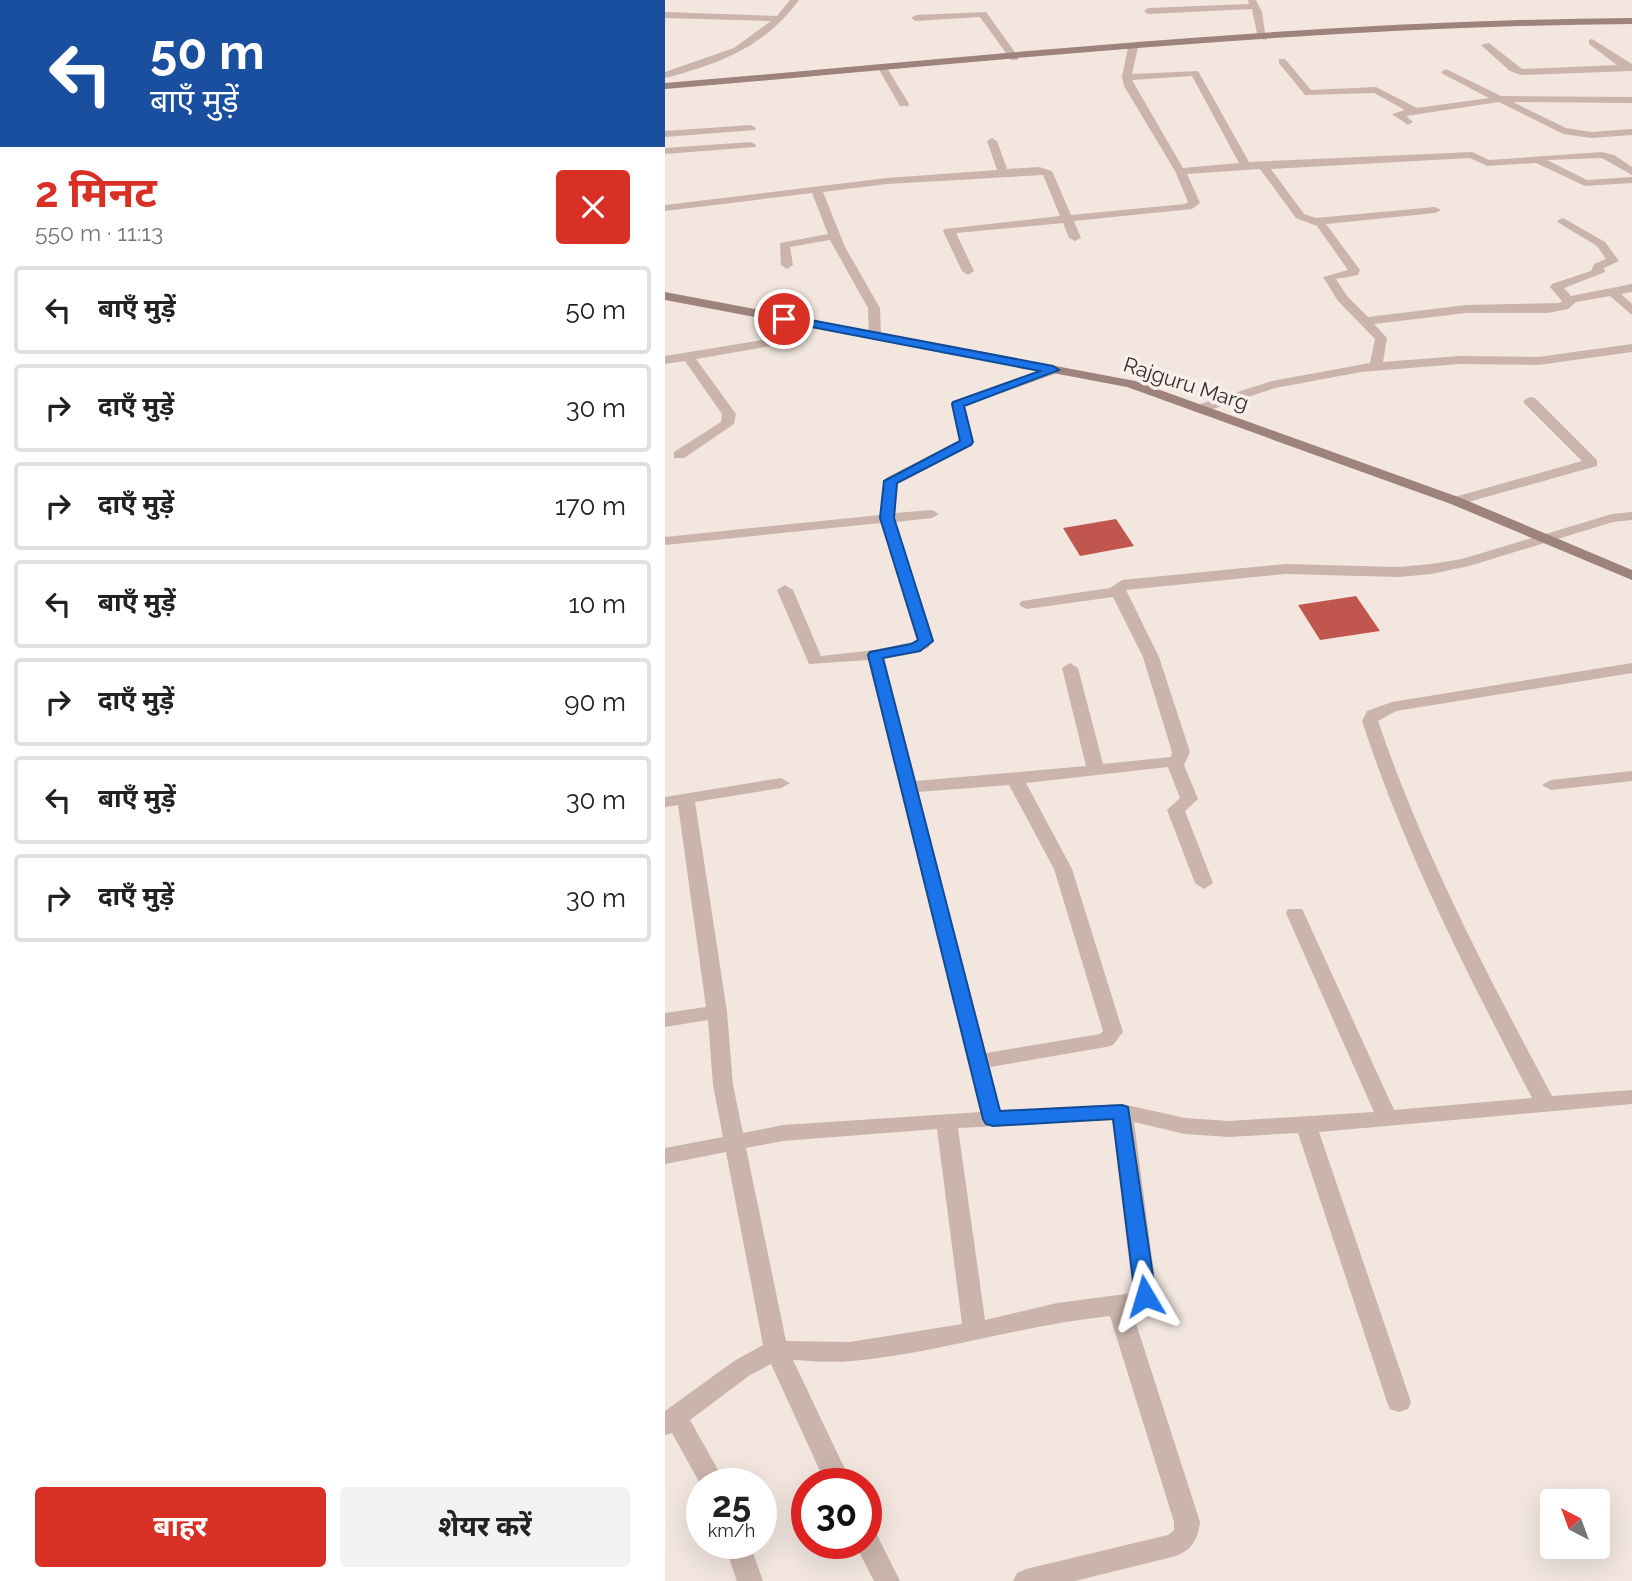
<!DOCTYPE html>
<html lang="hi">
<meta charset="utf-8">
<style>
body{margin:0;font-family:Raleway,"Noto Sans Devanagari",sans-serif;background:#f2f2f2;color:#222;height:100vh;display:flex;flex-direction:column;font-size:26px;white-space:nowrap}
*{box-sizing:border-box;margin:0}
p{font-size:23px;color:#767676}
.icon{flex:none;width:38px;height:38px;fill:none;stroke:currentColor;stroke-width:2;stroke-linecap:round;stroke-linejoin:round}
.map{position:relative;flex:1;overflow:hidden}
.panel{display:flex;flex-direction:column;background:#fff;width:665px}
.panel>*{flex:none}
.top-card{background:#1a4fa0;color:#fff;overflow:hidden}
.needle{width:46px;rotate:319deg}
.controls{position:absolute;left:875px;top:1489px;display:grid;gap:14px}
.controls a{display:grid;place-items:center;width:70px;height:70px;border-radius:7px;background:#fff;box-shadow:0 7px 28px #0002;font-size:35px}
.speed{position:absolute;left:21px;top:1468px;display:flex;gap:14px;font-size:35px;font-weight:700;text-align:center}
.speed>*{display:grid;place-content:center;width:91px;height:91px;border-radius:50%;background:#fff;box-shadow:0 7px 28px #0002;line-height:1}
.speed small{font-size:18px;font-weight:400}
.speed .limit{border:10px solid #d22;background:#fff;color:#111}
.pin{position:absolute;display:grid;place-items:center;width:60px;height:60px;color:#fff;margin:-30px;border:4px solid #fff;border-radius:50%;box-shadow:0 2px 7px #0007}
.me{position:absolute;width:77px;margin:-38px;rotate:353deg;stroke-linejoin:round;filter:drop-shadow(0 0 5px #0008)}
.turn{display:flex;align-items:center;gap:24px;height:147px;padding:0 35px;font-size:32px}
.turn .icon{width:91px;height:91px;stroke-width:2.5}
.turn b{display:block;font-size:49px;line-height:60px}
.round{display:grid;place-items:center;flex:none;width:74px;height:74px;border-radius:7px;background:#f2f2f2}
.overview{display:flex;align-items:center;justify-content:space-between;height:119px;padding:0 35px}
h1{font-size:42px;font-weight:700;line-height:52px;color:#d93025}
.button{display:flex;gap:14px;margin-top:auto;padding:14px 35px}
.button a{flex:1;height:80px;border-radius:7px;background:#d93025;color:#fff;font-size:28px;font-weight:700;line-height:80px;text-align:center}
.button a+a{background:#f2f2f2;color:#222}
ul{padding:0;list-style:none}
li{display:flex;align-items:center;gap:21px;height:88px;margin:0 14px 10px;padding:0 21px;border:4px solid #e0e0e0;border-radius:7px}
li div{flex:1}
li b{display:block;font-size:26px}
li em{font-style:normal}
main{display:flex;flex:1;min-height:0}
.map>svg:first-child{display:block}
</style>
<main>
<section class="panel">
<div class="top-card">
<div class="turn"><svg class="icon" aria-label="left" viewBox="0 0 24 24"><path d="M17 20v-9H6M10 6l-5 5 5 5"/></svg><div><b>50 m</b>बाएँ मुड़ें</div></div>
</div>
<div class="overview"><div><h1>2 मिनट</h1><p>550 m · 11:13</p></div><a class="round" style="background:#d93025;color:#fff"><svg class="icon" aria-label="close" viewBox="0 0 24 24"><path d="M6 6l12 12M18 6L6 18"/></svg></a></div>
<ul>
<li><svg class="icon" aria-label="left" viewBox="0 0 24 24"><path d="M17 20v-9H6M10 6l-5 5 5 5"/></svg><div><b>बाएँ मुड़ें</b></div><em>50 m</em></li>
<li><svg class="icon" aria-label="right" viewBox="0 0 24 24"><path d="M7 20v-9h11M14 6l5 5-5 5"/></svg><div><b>दाएँ मुड़ें</b></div><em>30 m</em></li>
<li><svg class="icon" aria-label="right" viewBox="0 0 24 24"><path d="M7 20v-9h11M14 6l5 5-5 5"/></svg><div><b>दाएँ मुड़ें</b></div><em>170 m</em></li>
<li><svg class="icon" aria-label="left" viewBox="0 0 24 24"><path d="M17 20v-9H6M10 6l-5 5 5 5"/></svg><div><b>बाएँ मुड़ें</b></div><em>10 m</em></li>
<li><svg class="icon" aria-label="right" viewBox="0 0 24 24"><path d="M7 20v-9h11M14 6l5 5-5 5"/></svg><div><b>दाएँ मुड़ें</b></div><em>90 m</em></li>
<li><svg class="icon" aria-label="left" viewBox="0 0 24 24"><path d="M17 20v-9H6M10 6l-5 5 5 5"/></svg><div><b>बाएँ मुड़ें</b></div><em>30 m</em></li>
<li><svg class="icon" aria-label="right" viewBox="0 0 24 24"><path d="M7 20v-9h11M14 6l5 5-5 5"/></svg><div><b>दाएँ मुड़ें</b></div><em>30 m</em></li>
</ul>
<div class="button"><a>बाहर</a><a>शेयर करें</a></div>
</section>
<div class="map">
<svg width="967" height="1581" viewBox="0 0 967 1581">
<rect width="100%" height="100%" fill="#f2e6df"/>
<path fill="#c1564e" d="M451 519 469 546 415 556 398 528Z
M691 596 715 631 655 640 633 605Z"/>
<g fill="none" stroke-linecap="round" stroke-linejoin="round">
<path fill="#cab4ab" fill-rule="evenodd" d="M125 0H134C99 47 56 63 0 78V72L69 48 106 21 0 18V12L112 16Z
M583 0H591L597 12 601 40 593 38 587 9 483 14 479 11 483 8 584 4Z
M321 12 354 58 352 60H346L315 17 251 21 246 18 251 15Z
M927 39 967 64V71L856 75 845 71 816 45 824 43 857 69 952 65 924 44V40Z
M468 44 473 47 467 74 533 71 584 162 807 152 824 160 937 152 949 155 967 167V175L937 158 882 160 922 180 967 177V183L920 186 871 163 822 166 805 158 606 169 639 214 651 218 770 207 776 210 770 213 661 224 695 270 693 275 671 279 682 296 703 317 801 305 895 303 897 301 885 287 887 284 926 271 929 264 941 259 932 246 894 223 892 221 898 218 940 242 954 261 939 268 940 272 899 288 906 296 967 284V292L956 294 967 304V315L945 296 911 302 903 309 883 313H801L709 324 722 338 718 362 794 356 873 357 967 344V352L873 365 794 364 696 372 610 388 539 412H529V406L607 381 705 363 710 339 673 301 658 277 683 270 652 226 631 218 595 169 522 174 535 203 527 209 409 221 416 238 410 241 404 238 398 223 291 233 309 271 303 275 297 271 278 231 280 229 395 216 378 175 222 184 158 192 180 247 215 308 216 336 210 340 204 336 203 308 165 240 125 247 128 265 122 269 116 265 115 243 163 234 147 193 0 211V205L222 178 332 170 322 141 327 138 332 141 342 169 374 167 387 171 406 215 520 204 523 202 510 171 459 86 457 77 463 47ZM527 76 574 163 518 168 467 80Z
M614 59H620L646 90 711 87 752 108 824 98 778 74 776 72 781 69 836 96 967 97V103L848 102 901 128 926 132 967 129V135L926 138 898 134 834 102 741 116 748 122 743 125 727 114 740 110 709 93 640 95 614 63Z
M215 66H221L244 104 243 106H235L213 68Z
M86 125 91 128 90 130 0 137V131Z
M86 142 91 145 90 147 0 154V148Z
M143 319 149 323 147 326 118 344 31 359 71 414 69 424 19 458H9V452L56 422 57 414 20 361 0 364V356L110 338Z
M388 366 394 370 393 373 300 406 309 442 307 445 233 483 230 513 267 510 274 514 267 518 231 522 269 641 263 648 219 658 251 781 421 766 397 668 405 663 413 668 438 764 506 757 507 752 478 657 448 597 362 609 357 607 354 604 357 601 445 588 457 580 620 564 734 567 766 564 797 559 947 514 967 512V520L948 522 804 566 766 574 734 577 620 574 461 590 494 657 525 752 519 765 533 799 520 811 548 883 539 889 530 883 502 810 515 798 503 767 361 783 407 869 458 1032 448 1045 441 1047 325 1067 336 1111 457 1104 520 1118 564 1121 709 1112 621 913 623 909H637L639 913 729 1110 867 1098C803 975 740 853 697 721L702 711 727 702 967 663V673L731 711 713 721C758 853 822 974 887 1096L967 1090V1104L654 1132 746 1402 743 1409 734 1412 725 1409 722 1402 633 1133 564 1137 520 1134 469 1122 492 1296 480 1310 468 1314 535 1522C533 1539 527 1550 511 1556L410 1581H348L352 1573 361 1569 503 1535 509 1530V1522L445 1316C358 1325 274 1353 187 1361 167 1363 147 1361 128 1360L187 1484H161L106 1364 85 1375 25 1420 61 1484H37V1487L7 1433 0 1435V1411L69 1361 98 1345 61 1152 0 1164V1148L58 1137 48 1085 43 1020 0 1027V1013L41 1007 13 805 0 807V797L116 778 125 783 116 788 30 802 62 1012 68 1085 78 1133 118 1125 316 1112 203 660 144 664 112 590 120 585 128 590 156 656 210 650 252 641 216 523 0 545V537L215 515 221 478 295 440 286 404 288 401ZM344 785 389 869 438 1031 435 1034 321 1053 253 792ZM447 1120 468 1293 392 1303 320 1320 293 1128ZM272 1129 297 1324 185 1342 121 1341 81 1148 118 1141Z
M865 397 870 398 932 460V466L796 504H786V498L917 461 860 404 858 401Z
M967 771V781L886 790 877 785 886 780Z
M201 1528 210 1531 235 1581H209L190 1544H201Z
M59 1544H85L98 1581H72Z"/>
<path fill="#9d837c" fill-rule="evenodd" d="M967 18V24C644 26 322 62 0 89V83C322 56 644 20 967 18Z
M0 292 470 381 796 498 967 570V580L786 504 462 387 0 300Z"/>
</g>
<path fill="#1a73e8" stroke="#114b97" stroke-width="2" d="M119 315 388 366 394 370 299 406 308 442 306 445 232 483 229 518 268 641 255 651 218 658 335 1111 457 1105 463 1107 491 1296 488 1302 480 1304 473 1302 470 1296 448 1119 328 1126 321 1124 318 1119 203 655 205 652 246 644 253 640 215 518 219 481 295 441 287 404 288 402 375 371 115 321V316Z"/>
<g text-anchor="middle" stroke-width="7" stroke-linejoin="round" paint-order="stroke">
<g font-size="21" fill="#382c2a" stroke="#f9f0eb">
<text transform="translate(521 384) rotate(18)" y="7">Rajguru Marg</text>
</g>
</g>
</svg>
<div class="controls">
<a><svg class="needle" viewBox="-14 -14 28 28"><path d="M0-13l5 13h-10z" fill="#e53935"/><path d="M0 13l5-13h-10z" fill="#767676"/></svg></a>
</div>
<div class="speed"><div>25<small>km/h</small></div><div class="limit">30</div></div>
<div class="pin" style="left:119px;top:319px;background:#d93025"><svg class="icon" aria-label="arrive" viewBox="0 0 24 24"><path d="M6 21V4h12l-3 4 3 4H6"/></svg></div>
<svg class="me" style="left:480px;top:1296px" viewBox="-20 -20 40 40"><path d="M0-17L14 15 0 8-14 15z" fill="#1a73e8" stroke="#fff" stroke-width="4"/></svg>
</div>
</main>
